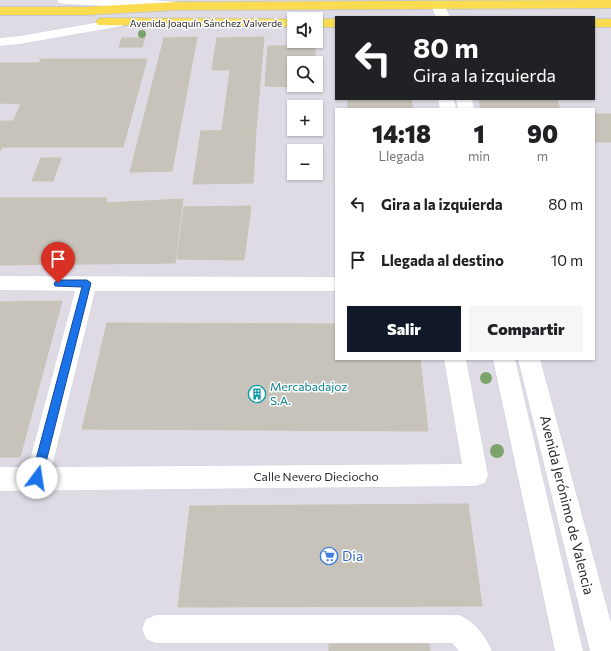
<!DOCTYPE html>
<html lang="es">
<meta charset="utf-8">
<style>
body{margin:0;font-family:Commissioner,sans-serif;background:#f6f6f6;color:#202124;height:100vh;display:flex;flex-direction:column;font-size:15px;white-space:nowrap}
*{box-sizing:border-box;margin:0}
p{font-size:13px;color:#757577}
.icon{flex:none;width:22px;height:22px;fill:none;stroke:currentColor;stroke-width:2;stroke-linecap:round;stroke-linejoin:round}
.map{position:relative;flex:1;overflow:hidden}
.details{position:absolute;left:335px;top:108px;width:260px;height:252px;display:flex;flex-direction:column;background:#fff;border-radius:0px;box-shadow:0 1px 3px #0004}
.details>*{flex:none}
.top-card{position:absolute;left:335px;top:16px;width:260px;height:84px;border-radius:0px;box-shadow:0 1px 3px #0004;background:#202124;color:#fff;overflow:hidden}
.tools{position:absolute;left:287px;top:12px;display:grid;gap:8px}
.tools a{display:grid;place-items:center;width:36px;height:36px;border-radius:0px;background:#fff;box-shadow:0 1px 3px #0004;font-size:20px}
.pin{position:absolute;display:grid;place-items:center;width:34px;height:34px;color:#fff;margin:-41px -17px;border-radius:50% 50% 50% 0;rotate:-45deg;box-shadow:0 0 4px #0007}
.pin .icon{rotate:45deg}
.me{position:absolute;width:44px;margin:-22px;rotate:14deg;stroke-linejoin:round;filter:drop-shadow(0 0 3px #0008)}
.turn{display:flex;align-items:center;gap:14px;height:84px;padding:0 12px;font-size:18px}
.turn .icon{width:52px;height:52px;stroke-width:2.5}
.turn b{display:block;font-size:28px;line-height:34px}
.eta{display:flex;justify-content:space-evenly;align-items:center;height:68px;text-align:center}
.eta b{font-size:24px;font-weight:800;line-height:28px}
.primary-button{display:flex;gap:8px;margin-top:auto;padding:8px 12px}
.primary-button a{flex:1;height:46px;border-radius:0px;background:#111827;color:#fff;font-size:16px;font-weight:800;line-height:46px;text-align:center}
.primary-button a+a{background:#f6f6f6;color:#202124}
ul{padding:0;list-style:none}
li{display:flex;align-items:center;gap:12px;height:56px;padding:0 12px}
li div{flex:1}
li b{display:block;font-size:15px}
li em{font-style:normal}
.map>svg:first-child{display:block}
</style>
<div class="map">
<svg width="611" height="651" viewBox="0 0 611 651">
<rect width="100%" height="100%" fill="#ede6da"/>
<path fill="#dfdbe5" fill-rule="evenodd" d="M0 0H611V651H0ZM336 17H594V99H336ZM294 19H316V41H294ZM294 63H316V85H294ZM294 107H316V129H294ZM336 109H594V359H336ZM294 151H316V173H294Z"/>
<path fill="#c8c3ba" stroke="#c8c2b4" d="M197 37 172 171 130 172 164 38Z
M264 37 256 130 222 131 230 70H212L217 38Z
M122 38H145L142 47H119Z
M268 46H315V63H294V85H315V87L265 86Z
M41 59H147L123 147H2Z
M0 63H39L21 104 0 103Z
M348 99H411L413 109H348Z
M479 99H557L560 109H481Z
M594 114H611V142H594Z
M0 121H14L0 151Z
M256 130 253 183 193 184 201 131Z
M41 158H61L53 181H32Z
M0 198H107L106 203 183 199 175 263 0 265Z
M251 206 244 260 177 259 184 207Z
M62 301 20 457H0V302Z
M107 323 336 324V359H420L428 431 82 429Z
M468 504 482 606 178 607 190 506Z
M428 638 430 651H329V641Z"/>
<g fill="none" stroke-linecap="round" stroke-linejoin="round">
<defs>
<path id="minor" d="M57 0H151L179 2 181 5 179 8 174 9 64 4 59 3Z
M438 1 443 2 450 17H436L431 5 433 2Z
M117 19 122 20 124 23 122 26 20 44 0 46V38L20 36Z
M438 99H454L456 109H440Z
M456 99H472L474 109H458Z
M0 276 336 277V291H95L52 467 462 464 444 359H466L488 475 485 483 476 486 0 491V467H28L75 291 0 290Z
M493 359H515L583 651H555Z
M518 359H540L611 623V651H590Z
M156 615H459C474 621 486 636 492 651H459L452 643H156L146 639 142 629 146 619Z"/>
<path id="major" d="M611 0V8L176 10 85 15H0V7H85L176 2Z
M103 18 294 19H295L294 27 98 25 96 22 98 19Z
M315 19H336V27H316Z
M594 19H611V27H594Z"/>
</defs>
<use href="#minor" stroke="#cfd2e4" stroke-width="1"/>
<use href="#major" stroke="#c8c8c8" stroke-width="2"/>
<use href="#minor" fill="#fff" fill-rule="evenodd"/>
<use href="#major" fill="#fbdc51" fill-rule="evenodd"/>
</g>
<g fill="#7da36d">
<circle cx="142" cy="34" r="4"/>
<circle cx="486" cy="378" r="6"/>
<circle cx="497" cy="451" r="7"/>
</g>
<path fill="#1a73e8" stroke="#114b97" d="M58 280H87L91 283 42 478 40 482 37 483 33 482 31 478 82 287 55 286 54 283Z"/>
<defs>
<symbol id="building-ring" viewBox="-11 -11 22 22"><circle r="9.5" fill="#fff" stroke="#0f9aa8" stroke-width="1.5"/><path d="M-4-6H4V6H1V3H-1V6H-4ZM-2.5-4.3h1.7v1.8h-1.7ZM.8-4.3h1.7v1.8H.8ZM-2.5-1h1.7V.8h-1.7ZM.8-1h1.7V.8H.8Z" fill="#0f9aa8"/></symbol>
<symbol id="supermarket-ring" viewBox="-11 -11 22 22"><circle r="9.5" fill="#fff" stroke="#3f7fe0" stroke-width="1.5"/><path d="M-6-5.5h2.5l.6 2H6L4.5 2H-2.5L-4.4-4H-6ZM-1.5 3.2a1.3 1.3 0 1 0 .1 0ZM3 3.2a1.3 1.3 0 1 0 .1 0Z" fill="#3f7fe0"/></symbol>
</defs>
<g fill-rule="evenodd">
<use href="#building-ring" x="247" y="384" width="20" height="20"/>
<use href="#supermarket-ring" x="319" y="546" width="20" height="20"/>
</g>
<g text-anchor="middle" stroke-width="3" stroke-linejoin="round" paint-order="stroke">
<g font-size="10" fill="#2a2a2a" stroke="#fff">
<text x="206" y="27">Avenida Joaquín Sánchez Valverde</text>
</g>
<g font-size="12" fill="#0d838f" stroke="#fff" text-anchor="start">
<text x="270" y="391">Mercabadajoz<tspan x="270" dy="14">S.A.</tspan></text>
</g>
<g font-size="12" fill="#2a2a2a" stroke="#fff">
<text x="316" y="481">Calle Nevero Dieciocho</text>
</g>
<g font-size="14" fill="#2a2a2a" stroke="#fff">
<text transform="translate(567 505) rotate(76)" y="5">Avenida Jerónimo de Valencia</text>
</g>
<g font-size="14" fill="#366cbe" stroke="#fff" text-anchor="start">
<text x="342" y="561">Dia</text>
</g>
</g>
</svg>
<div class="tools">
<a><svg class="icon" aria-label="sound" viewBox="0 0 24 24"><path d="M4 9h4l5-4v14l-5-4H4zM17 9q2 3 0 6"/></svg></a>
<a><svg class="icon" aria-label="search" viewBox="0 0 24 24"><circle cx="10" cy="10" r="6"/><path d="M15 15l6 6"/></svg></a>
<a>+</a>
<a>−</a>
</div>
<div class="pin" style="left:58px;top:283px;background:#d93025"><svg class="icon" aria-label="arrive" viewBox="0 0 24 24"><path d="M6 21V4h12l-3 4 3 4H6"/></svg></div>
<svg class="me" style="left:37px;top:478px" viewBox="-20 -20 40 40"><circle r="19" fill="#fff"/><path d="M0-13L10 11 0 6-10 11z" fill="#1a73e8"/></svg>
<div class="top-card">
<div class="turn"><svg class="icon" aria-label="left" viewBox="0 0 24 24"><path d="M17 20v-9H6M10 6l-5 5 5 5"/></svg><div><b>80 m</b>Gira a la izquierda</div></div>
</div>
<section class="details">
<div class="eta">
<div><b>14:18</b><p>Llegada</p></div>
<div><b>1</b><p>min</p></div>
<div><b>90</b><p>m</p></div>
</div>
<ul>
<li><svg class="icon" aria-label="left" viewBox="0 0 24 24"><path d="M17 20v-9H6M10 6l-5 5 5 5"/></svg><div><b>Gira a la izquierda</b></div><em>80 m</em></li>
<li><svg class="icon" aria-label="arrive" viewBox="0 0 24 24"><path d="M6 21V4h12l-3 4 3 4H6"/></svg><div><b>Llegada al destino</b></div><em>10 m</em></li>
</ul>
<div class="primary-button"><a>Salir</a><a>Compartir</a></div>
</section>
</div>
